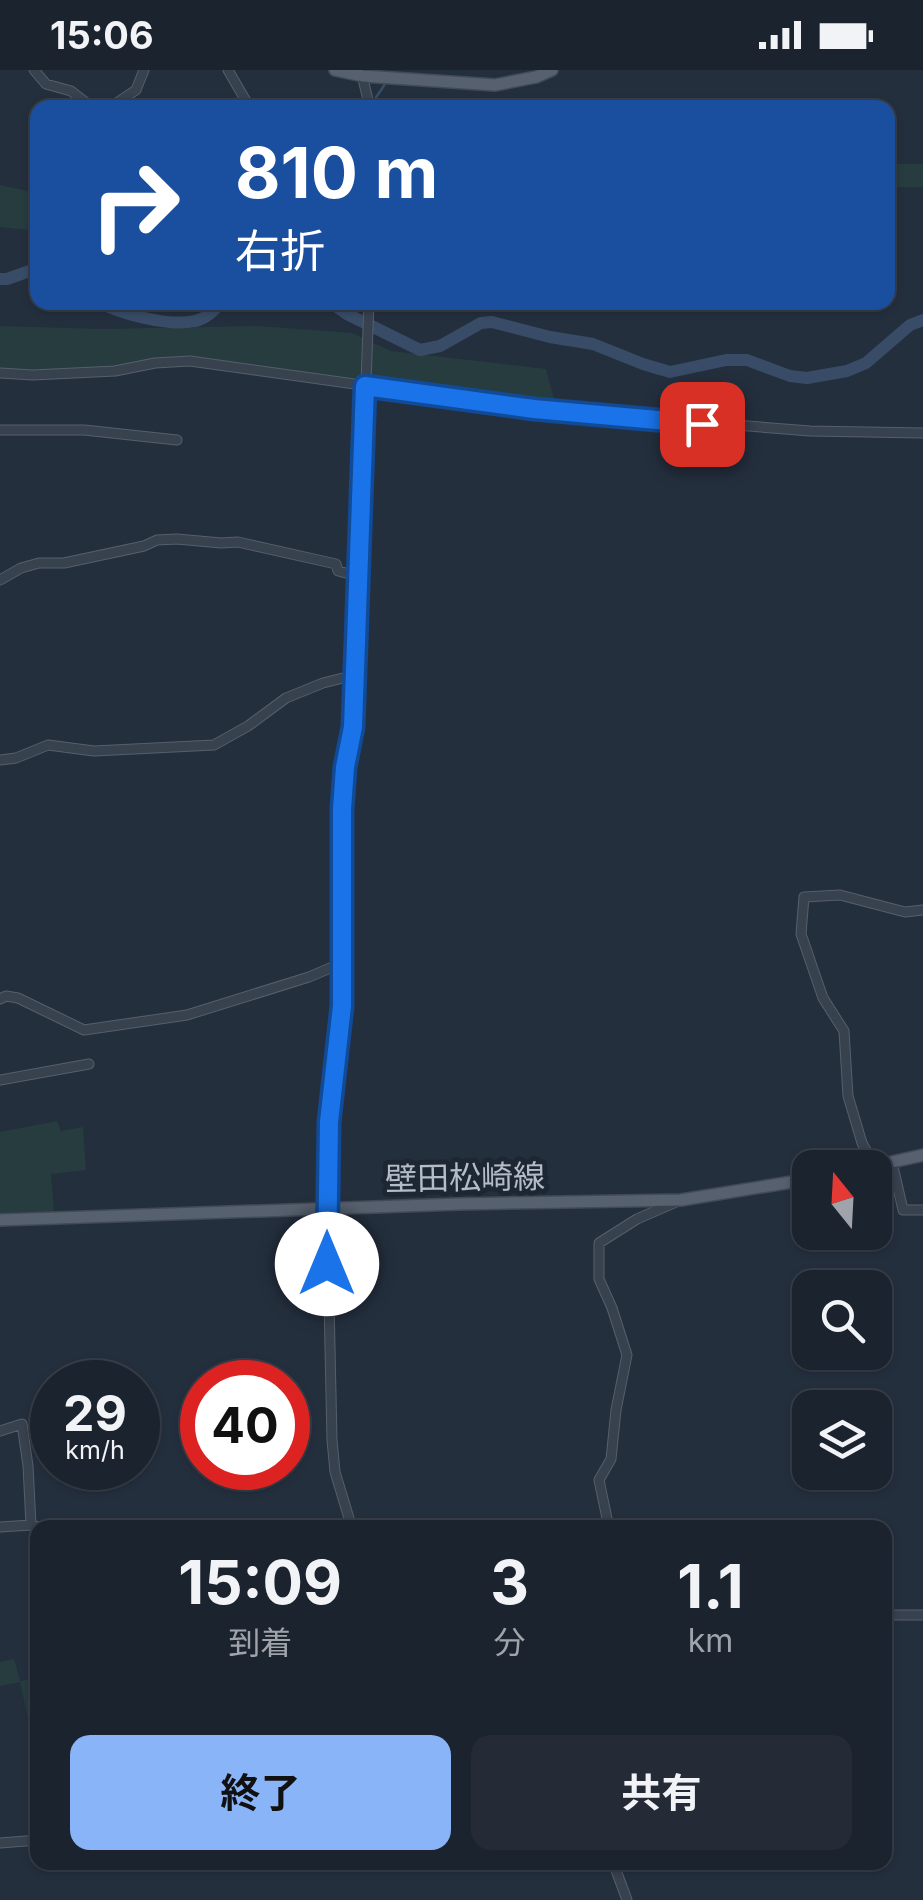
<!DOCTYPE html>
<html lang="ja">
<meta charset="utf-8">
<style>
body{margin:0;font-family:Inter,"Noto Sans JP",sans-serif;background:#242b36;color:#f1f3f6;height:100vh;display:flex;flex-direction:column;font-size:38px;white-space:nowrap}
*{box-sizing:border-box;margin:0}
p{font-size:32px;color:#a0a4aa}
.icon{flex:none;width:55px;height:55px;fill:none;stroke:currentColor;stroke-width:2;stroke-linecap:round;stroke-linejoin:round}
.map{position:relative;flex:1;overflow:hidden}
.drawer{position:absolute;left:30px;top:1450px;width:862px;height:350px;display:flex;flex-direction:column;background:#1b232e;border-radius:20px;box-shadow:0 2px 8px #0004,0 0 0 2px #39404a}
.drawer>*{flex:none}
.banner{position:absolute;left:30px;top:30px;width:865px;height:210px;border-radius:20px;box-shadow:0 2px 8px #0004,0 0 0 2px #39404a;background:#1a4fa0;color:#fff;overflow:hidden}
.needle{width:65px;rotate:342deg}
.buttons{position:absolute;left:792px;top:1080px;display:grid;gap:20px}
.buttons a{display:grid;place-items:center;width:100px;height:100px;border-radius:20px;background:#1b232e;box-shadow:0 2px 8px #0004,0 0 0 2px #39404a;font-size:50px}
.speed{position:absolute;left:30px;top:1290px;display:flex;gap:20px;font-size:50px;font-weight:700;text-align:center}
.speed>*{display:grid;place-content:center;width:130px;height:130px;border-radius:50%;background:#1b232e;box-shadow:0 2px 8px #0004,0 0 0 2px #39404a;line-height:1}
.speed small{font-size:25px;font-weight:400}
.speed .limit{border:15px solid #d22;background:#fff;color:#111}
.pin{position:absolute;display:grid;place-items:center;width:85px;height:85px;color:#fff;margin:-42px;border-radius:20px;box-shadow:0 5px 15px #0006}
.me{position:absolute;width:110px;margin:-55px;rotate:0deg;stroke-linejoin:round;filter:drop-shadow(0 0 8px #0008)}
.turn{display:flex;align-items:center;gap:35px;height:210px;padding:0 40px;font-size:45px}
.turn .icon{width:130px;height:130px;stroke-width:2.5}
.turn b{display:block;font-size:70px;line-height:85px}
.eta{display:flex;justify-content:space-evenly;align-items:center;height:170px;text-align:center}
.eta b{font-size:60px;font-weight:700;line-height:70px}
.button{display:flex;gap:20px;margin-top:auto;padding:20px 40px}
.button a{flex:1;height:115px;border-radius:20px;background:#8ab4f8;color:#111;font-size:40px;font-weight:700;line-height:115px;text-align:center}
.button a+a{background:#242b36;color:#f1f3f6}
.status{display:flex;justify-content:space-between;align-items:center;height:70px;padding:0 50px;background:#1b232e;direction:ltr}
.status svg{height:28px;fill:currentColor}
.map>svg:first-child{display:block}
</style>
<div class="status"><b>15:06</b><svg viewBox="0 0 49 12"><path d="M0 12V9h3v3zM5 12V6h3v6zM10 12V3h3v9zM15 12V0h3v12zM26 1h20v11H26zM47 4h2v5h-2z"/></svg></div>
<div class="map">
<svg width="923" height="1830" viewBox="0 0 923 1830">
<rect width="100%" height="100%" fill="#242f3e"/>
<path fill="#263c3f" d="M888 91 896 94H923V117H888Z
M0 115 37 123V161L0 157Z
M0 256 101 259 258 256 352 263 391 281 546 299 557 341 190 291 115 301 0 303Z
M57 1051 61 1061 83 1057 86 1100 51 1104 54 1142 0 1143V1062Z
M14 1589 20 1611 37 1608V1651L29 1653 20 1612 0 1616V1592Z"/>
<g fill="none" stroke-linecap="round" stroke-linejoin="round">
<path stroke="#394c67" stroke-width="2.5" d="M375 29 385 14"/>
<path stroke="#394c67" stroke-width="12" d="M0 209H7L38 198
M98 232C123 244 168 257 195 251 206 249 214 240 222 232
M330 232 347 244 420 280 440 276 481 253 492 252 550 267 593 274 643 294 670 302 726 290H747L790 306 807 308 847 301 866 293 910 255 923 250"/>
<defs>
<path id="minor" d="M34 0 46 14 71 21 93 38
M228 0 250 38
M361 1 370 38
M109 38 136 20 144 0
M0 303 33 305 115 301 155 293 190 291 534 339 810 361 923 363
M0 360H84L177 370
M0 510 21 498 39 493H64L144 476 157 470 177 469 221 473 238 472 336 494 338 501 358 506
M0 690 16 688 48 675 94 681 214 675 248 656 286 628 323 613 355 605
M0 929 6 926 18 928 84 960 187 945 309 907 342 893
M0 1010 89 994
M892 1092 903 1140H923
M874 1095 862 1073 848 1026 844 961 823 928 801 864 804 827 840 825 905 842 923 840
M0 1361 22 1354 28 1396 31 1455
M0 1457 31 1455 48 1458
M352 1458 335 1402 332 1370 327 1139 330 1030 341 936 342 739 345 697 353 657 369 232
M609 1458 599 1410 611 1389 616 1340 627 1285 612 1238 599 1209V1173L637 1149 676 1132
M885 1545H923
M0 1773 38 1770
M613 1792 627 1830"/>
<path id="major" d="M335 0 363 6 495 15 536 7 552 0
M865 1098 923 1085
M0 1150 459 1134 681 1130 810 1109"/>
</defs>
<use href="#minor" stroke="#565f6c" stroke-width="11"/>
<use href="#major" stroke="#414a57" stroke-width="14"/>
<use href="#minor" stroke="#38414e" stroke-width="9"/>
<use href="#major" stroke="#56606e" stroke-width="11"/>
</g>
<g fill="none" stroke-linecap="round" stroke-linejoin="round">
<defs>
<path id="route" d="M327 1194 329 1052 342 936V739L345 697 353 657 365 316 534 339 702 354"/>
</defs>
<use href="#route" stroke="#114b97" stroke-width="25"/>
<use href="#route" stroke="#1a73e8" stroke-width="18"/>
</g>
<g text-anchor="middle" stroke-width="10" stroke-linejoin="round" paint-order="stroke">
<g font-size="32" fill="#b4bcc9" stroke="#1d2633">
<text transform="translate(465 1108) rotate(-1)" y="11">壁田松崎線</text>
</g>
</g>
</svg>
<div class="buttons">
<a><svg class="needle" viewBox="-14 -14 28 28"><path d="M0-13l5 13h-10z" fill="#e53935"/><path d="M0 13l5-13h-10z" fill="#a0a4aa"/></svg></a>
<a><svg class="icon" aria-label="search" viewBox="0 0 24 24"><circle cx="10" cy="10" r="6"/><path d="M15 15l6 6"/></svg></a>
<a><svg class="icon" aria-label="layers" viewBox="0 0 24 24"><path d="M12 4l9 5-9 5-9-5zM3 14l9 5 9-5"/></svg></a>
</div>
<div class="speed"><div>29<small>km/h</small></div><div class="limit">40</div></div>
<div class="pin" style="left:702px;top:354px;background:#d93025"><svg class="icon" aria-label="arrive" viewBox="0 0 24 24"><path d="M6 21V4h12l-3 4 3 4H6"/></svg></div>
<svg class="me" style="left:327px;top:1194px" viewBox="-20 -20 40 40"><circle r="19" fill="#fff"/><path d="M0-13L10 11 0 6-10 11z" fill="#1a73e8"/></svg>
<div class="banner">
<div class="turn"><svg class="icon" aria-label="right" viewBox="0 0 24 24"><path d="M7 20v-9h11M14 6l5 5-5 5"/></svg><div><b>810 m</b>右折</div></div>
</div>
<section class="drawer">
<div class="eta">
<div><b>15:09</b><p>到着</p></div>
<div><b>3</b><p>分</p></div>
<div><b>1.1</b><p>km</p></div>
</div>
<div class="button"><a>終了</a><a>共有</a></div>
</section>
</div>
